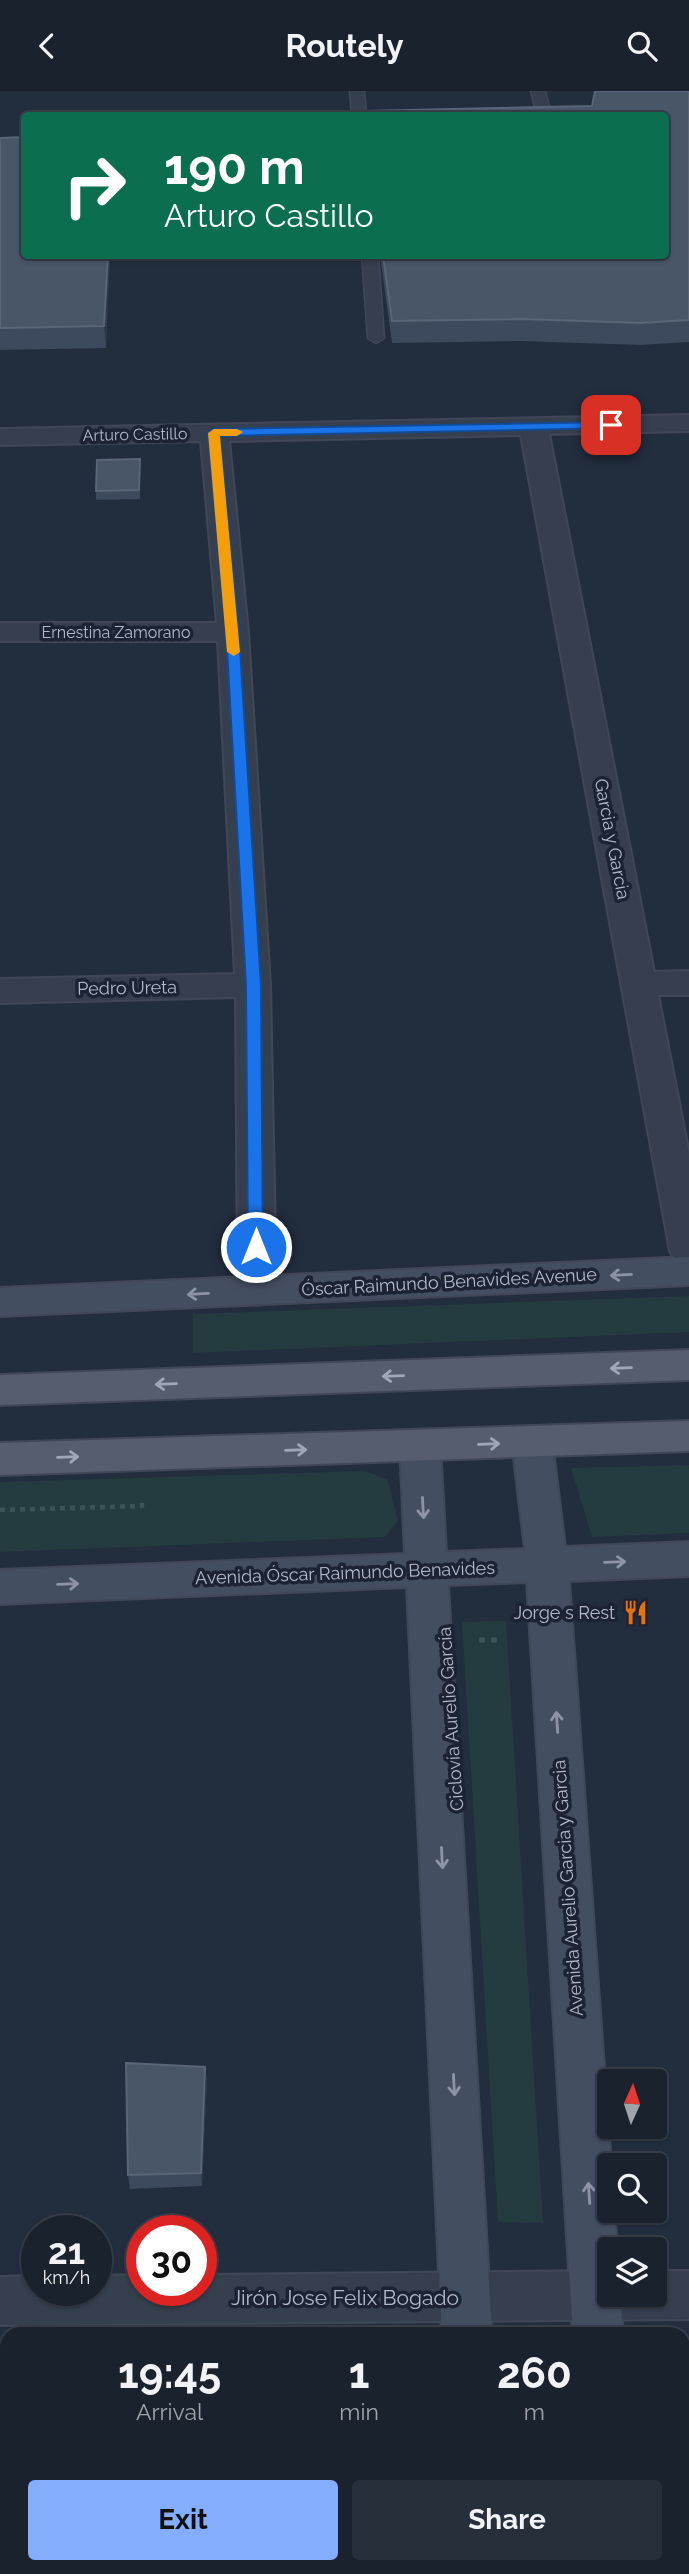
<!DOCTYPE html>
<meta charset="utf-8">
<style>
body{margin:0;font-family:Raleway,sans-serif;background:#272f3a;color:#f1f3f6;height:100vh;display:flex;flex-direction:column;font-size:26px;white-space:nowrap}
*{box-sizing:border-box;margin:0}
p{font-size:23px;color:#9fa4aa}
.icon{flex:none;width:38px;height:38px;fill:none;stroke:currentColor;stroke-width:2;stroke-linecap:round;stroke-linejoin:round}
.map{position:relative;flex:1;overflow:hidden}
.panel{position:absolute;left:0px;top:2236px;width:690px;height:247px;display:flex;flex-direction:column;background:#1a222e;border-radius:21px 21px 0 0;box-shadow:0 2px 5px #0004,0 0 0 2px #383f4a}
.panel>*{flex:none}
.top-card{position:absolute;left:21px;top:21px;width:648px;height:147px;border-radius:7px;box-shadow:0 2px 5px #0004,0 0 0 2px #383f4a;background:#0b6e4f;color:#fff;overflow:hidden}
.needle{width:46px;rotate:3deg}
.fabs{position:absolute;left:597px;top:1978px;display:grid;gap:14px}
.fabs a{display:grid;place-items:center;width:70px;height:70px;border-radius:7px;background:#1a222e;box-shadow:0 2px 5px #0004,0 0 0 2px #383f4a;font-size:35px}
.speed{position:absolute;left:21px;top:2124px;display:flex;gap:14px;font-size:35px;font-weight:700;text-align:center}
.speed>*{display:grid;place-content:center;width:91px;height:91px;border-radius:50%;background:#1a222e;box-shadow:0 2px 5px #0004,0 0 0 2px #383f4a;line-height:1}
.speed small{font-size:18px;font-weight:400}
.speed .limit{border:10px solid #d22;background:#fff;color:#111}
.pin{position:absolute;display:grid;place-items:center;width:60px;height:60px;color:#fff;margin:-30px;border-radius:14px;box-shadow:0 4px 10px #0006}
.me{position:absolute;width:77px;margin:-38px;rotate:0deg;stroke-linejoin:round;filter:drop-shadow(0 0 5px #0008)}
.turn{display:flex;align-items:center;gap:24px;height:147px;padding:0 28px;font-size:32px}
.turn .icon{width:91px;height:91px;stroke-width:2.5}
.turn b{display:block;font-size:49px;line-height:60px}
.eta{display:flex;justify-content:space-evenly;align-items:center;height:119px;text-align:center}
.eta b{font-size:42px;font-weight:700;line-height:49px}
.action{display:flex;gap:14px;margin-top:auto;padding:14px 28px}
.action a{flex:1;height:80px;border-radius:7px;background:#84adfd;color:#111;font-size:28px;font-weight:700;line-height:80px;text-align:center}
.action a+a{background:#272f3a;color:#f1f3f6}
header{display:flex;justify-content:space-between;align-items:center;height:91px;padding:0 28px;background:#1a222e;font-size:32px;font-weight:700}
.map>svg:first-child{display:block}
</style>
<header><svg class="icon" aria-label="back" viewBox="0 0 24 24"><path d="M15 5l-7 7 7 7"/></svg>Routely<svg class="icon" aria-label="search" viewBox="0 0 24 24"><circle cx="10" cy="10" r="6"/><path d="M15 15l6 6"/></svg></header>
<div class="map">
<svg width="689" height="2483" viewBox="0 0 689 2483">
<rect width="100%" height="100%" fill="#222d3e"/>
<path fill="#243b3f" d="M689 1205V1241L193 1262V1223Z
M689 1374V1442L592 1446 571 1377Z
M366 1380 388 1389 398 1430 385 1446 0 1461V1391Z
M506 1530 543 2132 498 2131 462 1531Z"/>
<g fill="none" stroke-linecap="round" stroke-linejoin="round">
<defs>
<path id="service" d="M350 0H364L366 24H352Z
M531 0H545L551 24H537Z
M362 164H378L384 247 376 252 368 247Z"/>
<path id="minor" d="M689 324V340L549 343 654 881 689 880V904H658L689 1063V1174L676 1170 670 1160 521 344 229 350 248 541 270 894 276 1200 270 1210 257 1214 244 1210 238 1200 236 906 0 912V888L235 883 218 550H0V532H217L201 350 0 354V338Z
M609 2180V2203H654V2180H689V2228L0 2234V2186L37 2185V2200H96V2185L142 2184V2200H201V2184Z"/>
<path id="secondary" d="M689 1166V1194L0 1225V1197Z
M532 1335 546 1340 552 1351 565 1456 689 1451V1485L569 1490 611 2074 609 2119H614L617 2158H609V2203H620L623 2244H573L527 1491 448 1494 492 2244H442L407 1496 0 1513V1479L405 1463 400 1355 406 1344 420 1339 434 1344 440 1355 446 1461 525 1458 512 1351 518 1340Z
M453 2476H505V2483H453Z
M589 2476H641V2483H589Z"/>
<path id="primary" d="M689 1259V1289L0 1314V1284Z
M689 1330V1360L0 1384V1352Z"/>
</defs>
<use href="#service" stroke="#404857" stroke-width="3"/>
<use href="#minor" stroke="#404857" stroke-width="4"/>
<use href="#secondary" stroke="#404857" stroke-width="4"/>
<use href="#primary" stroke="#404857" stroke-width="4"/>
<path stroke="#3d5457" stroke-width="4.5" stroke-dasharray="5 5" stroke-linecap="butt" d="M0 1419 142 1415V1407"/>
<path stroke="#3d5457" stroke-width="5" stroke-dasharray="6 6" stroke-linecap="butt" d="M479 1549H502
M420 2476V2483
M676 2476 677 2483"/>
<use href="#service" fill="#363f4e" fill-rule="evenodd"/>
<use href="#minor" fill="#363f4e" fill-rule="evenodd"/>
<use href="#secondary" fill="#444e61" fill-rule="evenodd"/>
<use href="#primary" fill="#545e6e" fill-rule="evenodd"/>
</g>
<path fill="#3d495c" d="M689 0V251L640 254 520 250 392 252 380 164H665V24H365V20L592 15Z
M0 47 110 164 106 257 0 259Z
M140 377V408L96 409V400Z
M205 1976 207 1990 202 2095 130 2098 128 2084Z"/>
<path fill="#2d394b" d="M108 164H110L106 257 104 235Z
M205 1976 207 1990 202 2095 201 2082Z"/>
<path fill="#495668" stroke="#5a6577" stroke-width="2" d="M595 0H689V229L641 232 521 228 392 230 383 164H665V24H365V20L592 15Z
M24 46V164H108L104 235 0 237V47Z
M140 368 139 399 96 400 97 369Z
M126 1972 205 1976 201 2082 128 2084Z"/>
<defs><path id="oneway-shaft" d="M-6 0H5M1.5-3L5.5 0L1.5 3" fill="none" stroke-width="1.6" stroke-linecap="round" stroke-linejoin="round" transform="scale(1.75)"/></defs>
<g stroke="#8c94a5">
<use href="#oneway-shaft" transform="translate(621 1184) rotate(177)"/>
<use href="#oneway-shaft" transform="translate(198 1203) rotate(177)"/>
<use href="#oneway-shaft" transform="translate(423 1417) rotate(87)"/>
<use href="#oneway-shaft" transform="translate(615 1471) rotate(-2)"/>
<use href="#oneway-shaft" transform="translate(68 1493) rotate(-2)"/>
<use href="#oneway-shaft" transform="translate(557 1631) rotate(-94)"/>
<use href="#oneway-shaft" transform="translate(442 1767) rotate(87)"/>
<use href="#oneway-shaft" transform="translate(454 1994) rotate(87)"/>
<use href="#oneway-shaft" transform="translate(589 2102) rotate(-94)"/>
</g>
<g stroke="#9fa8b7">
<use href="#oneway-shaft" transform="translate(621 1277) rotate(178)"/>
<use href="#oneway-shaft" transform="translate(393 1285) rotate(178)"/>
<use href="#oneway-shaft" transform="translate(166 1293) rotate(178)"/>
<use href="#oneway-shaft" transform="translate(489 1353) rotate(-2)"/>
<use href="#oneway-shaft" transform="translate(296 1359) rotate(-2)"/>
<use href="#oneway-shaft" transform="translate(68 1366) rotate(-2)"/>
</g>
<path fill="#1a73e8" stroke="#114b97" stroke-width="2" d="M611 331 617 334 616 337 220 345 239 541 261 894 263 1156 256 1162 250 1160 248 1156 246 894 226 541 208 342 214 338Z"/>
<path fill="#f59e0b" d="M214 338H237L243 341 237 345H220L240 561 234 565 227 561 208 342Z"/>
<defs>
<symbol id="restaurant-bare" viewBox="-9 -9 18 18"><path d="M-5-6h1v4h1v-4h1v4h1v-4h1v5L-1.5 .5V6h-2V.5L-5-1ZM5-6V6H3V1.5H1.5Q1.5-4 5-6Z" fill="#e8710a" stroke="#1c2433" stroke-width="2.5" paint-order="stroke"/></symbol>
</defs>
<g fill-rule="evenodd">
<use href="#restaurant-bare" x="618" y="1504" width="35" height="35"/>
</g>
<g text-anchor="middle" stroke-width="7" stroke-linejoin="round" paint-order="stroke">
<g font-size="16" fill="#b2bac9" stroke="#1c2433">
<text transform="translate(135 343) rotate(-1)" y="6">Arturo Castillo</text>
<text x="116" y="547">Ernestina Zamorano</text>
</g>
<g font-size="18" fill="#b2bac9" stroke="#1c2433">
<text transform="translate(612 748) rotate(79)" y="6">Garcia y Garcia</text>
<text transform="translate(127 897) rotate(-1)" y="6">Pedro Ureta</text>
<text transform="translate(449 1191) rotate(-3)" y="6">Óscar Raimundo Benavides Avenue</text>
<text transform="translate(345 1482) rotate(-2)" y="6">Avenida Óscar Raimundo Benavides</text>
<text transform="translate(451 1628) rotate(-94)" y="6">Ciclovía Aurelio García</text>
<text transform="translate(568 1797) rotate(-94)" y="6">Avenida Aurelio Garcia y Garcia</text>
</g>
<g font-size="18" fill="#b2bac9" stroke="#1c2433" text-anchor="end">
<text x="615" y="1528">Jorge s Rest</text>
</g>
<g font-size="21" fill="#b2bac9" stroke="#1c2433">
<text x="345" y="2214">Jirón Jose Felix Bogado</text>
</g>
</g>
</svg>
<div class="fabs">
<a><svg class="needle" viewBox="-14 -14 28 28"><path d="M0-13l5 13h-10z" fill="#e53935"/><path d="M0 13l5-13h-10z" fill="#9fa4aa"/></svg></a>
<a><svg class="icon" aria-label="search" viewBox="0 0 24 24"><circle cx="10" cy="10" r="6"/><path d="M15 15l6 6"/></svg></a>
<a><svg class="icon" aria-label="layers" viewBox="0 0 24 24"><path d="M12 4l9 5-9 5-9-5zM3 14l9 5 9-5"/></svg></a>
</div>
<div class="speed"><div>21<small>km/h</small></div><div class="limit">30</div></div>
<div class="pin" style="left:611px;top:334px;background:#d93025"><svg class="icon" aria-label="arrive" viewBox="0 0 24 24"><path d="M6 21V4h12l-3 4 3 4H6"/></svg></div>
<svg class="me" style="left:256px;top:1156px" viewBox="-20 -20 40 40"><circle r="17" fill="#1a73e8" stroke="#fff" stroke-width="3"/><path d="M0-11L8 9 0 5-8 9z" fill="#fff"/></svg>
<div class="top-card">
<div class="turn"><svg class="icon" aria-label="right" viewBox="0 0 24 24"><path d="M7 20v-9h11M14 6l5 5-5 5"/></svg><div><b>190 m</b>Arturo Castillo</div></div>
</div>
<section class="panel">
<div class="eta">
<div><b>19:45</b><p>Arrival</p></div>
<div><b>1</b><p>min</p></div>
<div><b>260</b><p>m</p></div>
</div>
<div class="action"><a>Exit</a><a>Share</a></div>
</section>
</div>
